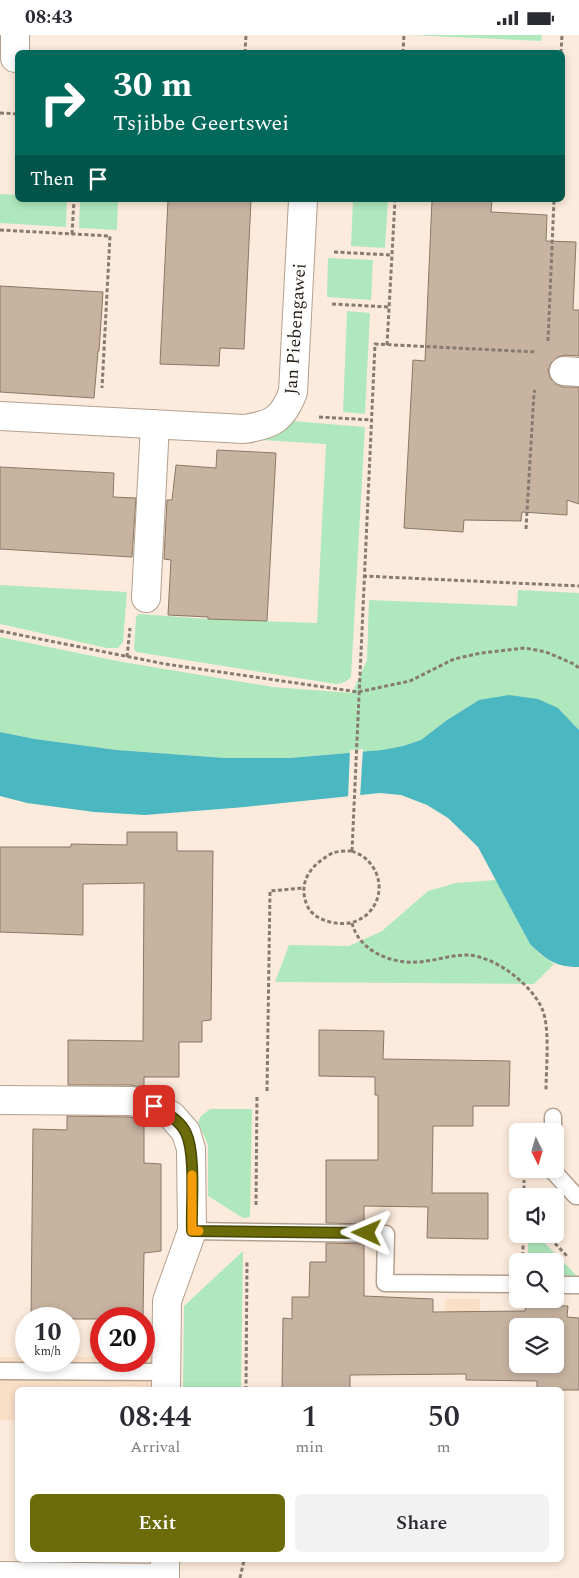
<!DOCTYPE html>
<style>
body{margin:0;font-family:Spectral,serif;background:#f2f2f3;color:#2b2b33;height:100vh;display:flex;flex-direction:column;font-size:19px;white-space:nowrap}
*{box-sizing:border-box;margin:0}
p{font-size:16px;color:#7c7c81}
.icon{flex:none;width:28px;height:28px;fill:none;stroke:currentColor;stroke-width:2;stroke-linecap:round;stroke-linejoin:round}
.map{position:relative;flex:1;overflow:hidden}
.panel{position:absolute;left:15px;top:1352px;width:549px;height:175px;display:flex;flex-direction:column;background:#fff;border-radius:8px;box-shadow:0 2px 8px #0003}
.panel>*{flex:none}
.guide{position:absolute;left:15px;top:15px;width:550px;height:152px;border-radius:8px;box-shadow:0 2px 8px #0003;background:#00695c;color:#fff;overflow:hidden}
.needle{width:32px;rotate:175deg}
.tools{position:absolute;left:509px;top:1088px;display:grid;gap:10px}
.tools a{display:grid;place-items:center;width:55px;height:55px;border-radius:8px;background:#fff;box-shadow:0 2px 8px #0003;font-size:25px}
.speed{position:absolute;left:15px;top:1272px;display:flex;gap:10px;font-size:25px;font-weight:700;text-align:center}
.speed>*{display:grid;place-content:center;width:65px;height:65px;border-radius:50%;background:#fff;box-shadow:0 2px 8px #0003;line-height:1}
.speed small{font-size:12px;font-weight:400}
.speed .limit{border:8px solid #d22;background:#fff;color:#111}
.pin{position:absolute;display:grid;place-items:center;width:42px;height:42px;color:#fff;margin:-21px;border-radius:10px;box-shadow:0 2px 8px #0006}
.me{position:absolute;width:55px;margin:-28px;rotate:271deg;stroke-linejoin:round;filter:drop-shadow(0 0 4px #0008)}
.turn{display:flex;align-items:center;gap:18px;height:105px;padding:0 15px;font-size:22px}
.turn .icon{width:65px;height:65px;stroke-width:2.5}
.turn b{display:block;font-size:35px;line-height:42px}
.then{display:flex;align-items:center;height:48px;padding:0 15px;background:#0003;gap:10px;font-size:19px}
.eta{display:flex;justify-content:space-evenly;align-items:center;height:85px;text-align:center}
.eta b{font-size:30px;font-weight:600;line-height:35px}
.cta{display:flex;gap:10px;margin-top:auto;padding:10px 15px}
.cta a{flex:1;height:58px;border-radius:8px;background:#6b6b09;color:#fff;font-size:20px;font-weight:600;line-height:58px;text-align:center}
.cta a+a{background:#f2f2f3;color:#2b2b33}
.status{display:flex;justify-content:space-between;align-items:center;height:35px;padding:0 25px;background:#fff;direction:ltr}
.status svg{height:14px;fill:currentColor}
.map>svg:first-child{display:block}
</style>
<div class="status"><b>08:43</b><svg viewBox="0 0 49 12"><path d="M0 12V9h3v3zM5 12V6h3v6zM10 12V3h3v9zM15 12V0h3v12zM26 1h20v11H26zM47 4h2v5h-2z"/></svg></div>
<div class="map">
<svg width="579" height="1543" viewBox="0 0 579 1543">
<rect width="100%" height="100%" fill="#fcebdc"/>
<path fill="#fadfc7" d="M445 1264H480L479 1318 445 1317Z
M0 1322H26V1326H69V1322H101V1326H144V1322H153V1352L119 1351 113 1355H18L17 1385H0Z"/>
<path fill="#afe8bc" d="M409 0H542L541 6Z
M0 159 17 160 18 165H67L66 192 0 188Z
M80 165H118L117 195 79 193Z
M353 165H388L385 213 351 211Z
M328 223 373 225 371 265 327 262Z
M347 276 370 278 365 379 343 377Z
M292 386 365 392 351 642C346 647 343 648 336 649L136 617 134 614 136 582 139 579 208 584 317 588 326 409 262 405 278 399Z
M0 550 127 557 123 607 118 613H107L0 589Z
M518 555 579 558V695L558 673 479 665 447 685 421 705 403 711 382 715 290 723H225L117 715 35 704 0 697V602L117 626 273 652 352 658 367 625 369 565 517 571Z
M496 845 530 909 541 920 554 929 534 949 275 947 289 910 349 911 382 896 428 856 456 848Z
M210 1074H252L250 1182 243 1183 208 1161V1110L198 1087 201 1081Z
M528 1199H536L578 1242H555V1226H528Z
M243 1216 241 1355H183L184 1271Z"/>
<path fill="#4bb7c0" d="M509 660 538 664 558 673 579 695V932C556 932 546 925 530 909L478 812 448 783 427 770 401 760 380 758 245 772 145 780 94 777 27 768 0 761V697L35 704 117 715 225 723H290L382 715 403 711 421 705 447 685 479 665Z"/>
<path fill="#fcebdc" d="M363 714 360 763 348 764 350 715Z"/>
<path fill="#c8b3a1" stroke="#8a7766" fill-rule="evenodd" d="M168 165H251L244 314 220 313 219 331 160 329Z
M432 165H492L491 177 547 180 546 206 576 207 573 275H579V321L565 320 558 322 551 328 548 335 550 343 556 349 563 352H579V469L567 465V480L522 477 521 486 464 485 463 497 404 493 413 325 425 326Z
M0 251 103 257 99 316H98L94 363 0 357Z
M217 415 276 418 267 586 208 584V582L168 580 171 525 164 524 167 465H172L176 430 216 433Z
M0 432 114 438 113 462 136 463 132 522 0 514Z
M127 797H177V816H213L211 985 202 986V1007H179V1042H144V1053L131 1050H68V1005L143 1006 144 848 83 849V900L0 897V812H71V809L127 810Z
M319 995 384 996 383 1024 510 1026 509 1071H473V1091H433L432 1158H488V1204L427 1203 428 1172 364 1171V1189L326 1188V1125H378V1060H375V1042L319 1041Z
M67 1081 129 1082 144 1085V1128L161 1129V1216L144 1218 143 1284H31L33 1094 67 1095Z
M326 1208 364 1209V1261L433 1264V1277L525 1276 526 1270 568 1271 567 1282 579 1283V1355H537V1346L466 1345V1339L350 1340V1355H282L283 1283 292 1284V1262H309L310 1227H326ZM518 1291H555V1329H518Z"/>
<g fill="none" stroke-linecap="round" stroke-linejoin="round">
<defs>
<path id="lane" d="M553 1096V1082
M553 1134V1136L576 1161H579
M192 1196 386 1199 385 1248 518 1249
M555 1250H579
M0 1336 166 1337"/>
<path id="street" d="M15 23V0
M564 336 579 337
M0 381 244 394C272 390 283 384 293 357L303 165
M146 563 155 389
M0 1065 131 1066 154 1071 172 1081 186 1097 191 1114 192 1196 167 1266 166 1355
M0 1541 165 1543V1525"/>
</defs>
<use href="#lane" stroke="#b4a08e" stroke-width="19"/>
<use href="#street" stroke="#b4a08e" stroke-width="30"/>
<path stroke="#877b71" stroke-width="3" stroke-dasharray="4 2.5" stroke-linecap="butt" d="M245 18 246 0
M403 18 404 0
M561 18 562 0
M0 78 18 79
M0 195 110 201 102 353
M72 199 74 165
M334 217 392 220
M332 269 389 272
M548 306 554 165
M387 310 395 165
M319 382 371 385
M526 494 534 358 535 355
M363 541 579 551
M0 596 165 629 358 657 410 646 454 624 481 618 525 613 546 617 574 629 579 633
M127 622 130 593
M352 816 375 309 537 317
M352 816C356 818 362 820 365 823 396 850 372 898 330 887 320 884 311 880 307 870 299 851 307 835 323 824 326 822 330 819 333 818 338 816 346 816 352 816Z
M352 888C359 916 391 929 418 927 435 926 450 920 467 920 495 921 533 950 543 976 550 996 546 1034 546 1056
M267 1056 270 856 303 853
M524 1161V1145
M256 1170 257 1060
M546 1199 567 1221
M523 1221V1199
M246 1355 247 1225
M240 1543 244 1525"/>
<use href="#lane" stroke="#fff" stroke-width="16"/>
<use href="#street" stroke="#fff" stroke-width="28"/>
</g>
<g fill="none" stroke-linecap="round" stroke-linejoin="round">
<defs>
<path id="route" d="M154 1071C166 1078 180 1085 186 1098 196 1119 191 1171 192 1196L367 1198"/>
</defs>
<use href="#route" stroke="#464606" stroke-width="12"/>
<use href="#route" stroke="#6b6b09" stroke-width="9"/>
<path stroke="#f59e0b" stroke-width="9" d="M192 1140V1196H199"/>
</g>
<g text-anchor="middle" stroke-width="4" stroke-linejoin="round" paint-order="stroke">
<g font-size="18" fill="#261f18" stroke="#fff">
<text transform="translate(295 294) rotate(-86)" y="6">Jan Piebengawei</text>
</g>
</g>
</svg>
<div class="tools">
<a><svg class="needle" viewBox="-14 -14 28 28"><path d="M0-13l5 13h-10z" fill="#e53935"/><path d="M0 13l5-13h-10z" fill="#7c7c81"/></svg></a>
<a><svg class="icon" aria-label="sound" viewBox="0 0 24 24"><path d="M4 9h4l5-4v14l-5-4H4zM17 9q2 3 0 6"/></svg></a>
<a><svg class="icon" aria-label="search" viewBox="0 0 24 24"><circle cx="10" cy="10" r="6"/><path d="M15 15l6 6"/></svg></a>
<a><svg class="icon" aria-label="layers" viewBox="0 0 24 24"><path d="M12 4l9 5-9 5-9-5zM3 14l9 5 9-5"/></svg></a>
</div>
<div class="speed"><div>10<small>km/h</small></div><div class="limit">20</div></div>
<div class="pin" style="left:154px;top:1071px;background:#d93025"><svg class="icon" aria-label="arrive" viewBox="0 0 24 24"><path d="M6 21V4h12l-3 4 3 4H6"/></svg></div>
<svg class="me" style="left:367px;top:1198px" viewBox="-20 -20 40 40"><path d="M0-17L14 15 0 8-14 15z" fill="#6b6b09" stroke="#fff" stroke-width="4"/></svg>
<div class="guide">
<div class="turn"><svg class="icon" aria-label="right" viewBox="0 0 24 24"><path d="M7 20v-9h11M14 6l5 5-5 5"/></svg><div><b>30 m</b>Tsjibbe Geertswei</div></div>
<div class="then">Then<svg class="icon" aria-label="arrive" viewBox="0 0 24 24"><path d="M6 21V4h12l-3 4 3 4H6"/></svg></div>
</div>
<section class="panel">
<div class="eta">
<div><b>08:44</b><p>Arrival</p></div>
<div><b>1</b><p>min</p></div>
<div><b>50</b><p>m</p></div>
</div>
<div class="cta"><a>Exit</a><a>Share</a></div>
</section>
</div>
